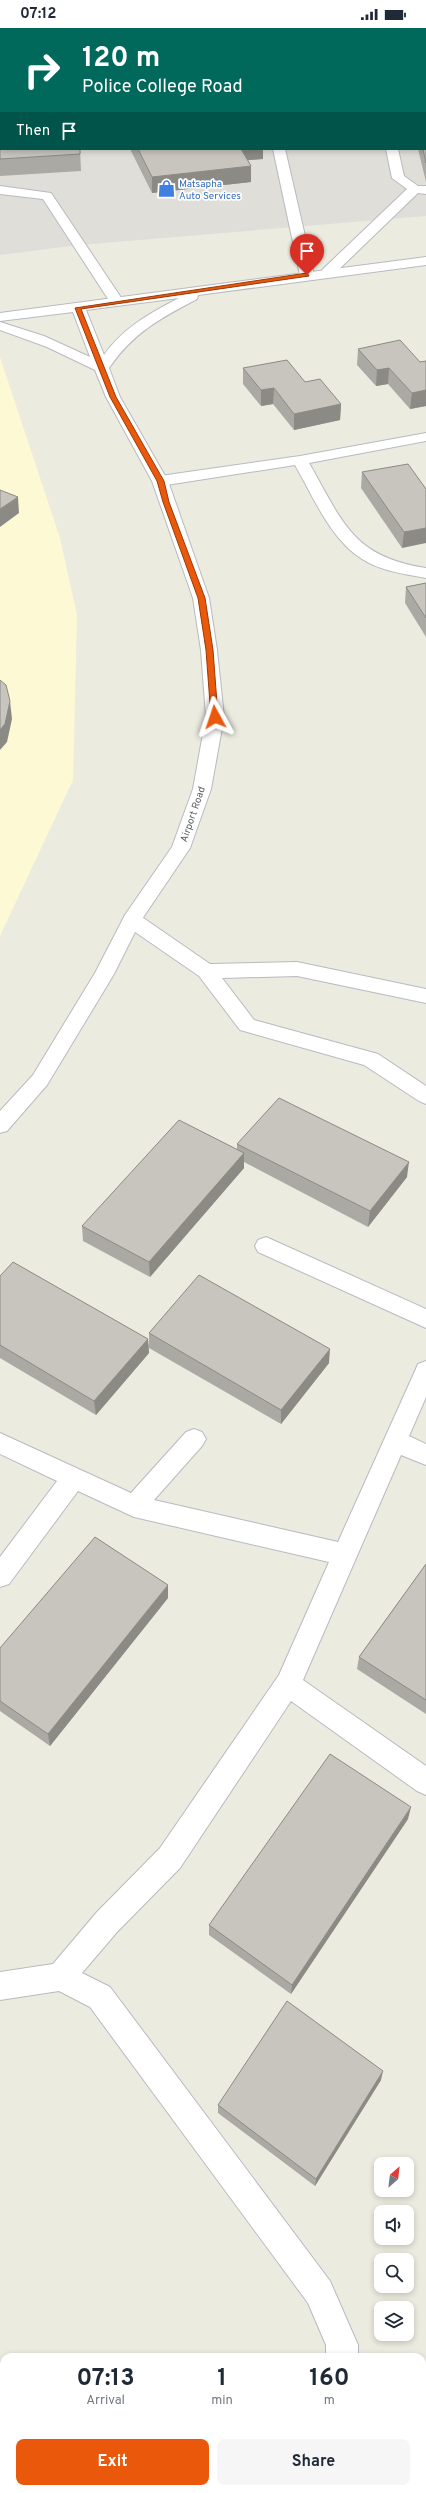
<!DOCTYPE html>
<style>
body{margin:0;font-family:Overpass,sans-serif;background:#f6f6f7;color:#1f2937;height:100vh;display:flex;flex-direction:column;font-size:15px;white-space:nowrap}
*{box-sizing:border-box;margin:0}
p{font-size:13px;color:#747a83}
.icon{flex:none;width:22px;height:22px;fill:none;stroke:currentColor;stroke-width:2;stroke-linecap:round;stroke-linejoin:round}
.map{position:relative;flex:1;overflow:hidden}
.side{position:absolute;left:0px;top:2325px;width:426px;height:140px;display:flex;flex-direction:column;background:#fff;border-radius:12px 12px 0 0;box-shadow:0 2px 6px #0003}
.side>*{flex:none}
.guide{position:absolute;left:0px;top:0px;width:426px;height:122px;box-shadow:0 2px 6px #0003;background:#00695c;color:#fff;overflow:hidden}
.needle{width:26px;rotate:28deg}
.tools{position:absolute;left:374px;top:2129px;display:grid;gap:8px}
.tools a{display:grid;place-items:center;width:40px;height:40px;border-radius:8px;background:#fff;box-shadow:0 2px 6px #0003;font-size:20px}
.pin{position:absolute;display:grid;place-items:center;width:34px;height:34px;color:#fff;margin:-41px -17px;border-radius:50% 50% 50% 0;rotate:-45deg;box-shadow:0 0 4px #0007}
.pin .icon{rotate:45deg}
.me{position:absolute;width:44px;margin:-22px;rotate:355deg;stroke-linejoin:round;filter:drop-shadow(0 0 3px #0008)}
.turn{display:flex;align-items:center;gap:14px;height:84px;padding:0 16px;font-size:18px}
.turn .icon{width:52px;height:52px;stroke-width:2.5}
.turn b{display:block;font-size:28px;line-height:34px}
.then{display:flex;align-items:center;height:38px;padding:0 16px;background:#0003;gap:8px;font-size:15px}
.eta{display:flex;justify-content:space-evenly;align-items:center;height:68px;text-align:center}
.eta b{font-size:24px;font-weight:700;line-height:28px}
.cta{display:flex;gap:8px;margin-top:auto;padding:8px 16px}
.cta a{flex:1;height:46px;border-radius:8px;background:#ea580c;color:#fff;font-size:16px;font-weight:700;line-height:46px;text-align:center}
.cta a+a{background:#f6f6f7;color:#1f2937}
.status{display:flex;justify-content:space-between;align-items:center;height:28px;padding:0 20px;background:#fff;direction:ltr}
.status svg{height:11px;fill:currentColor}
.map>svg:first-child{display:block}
</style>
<div class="status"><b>07:12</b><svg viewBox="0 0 49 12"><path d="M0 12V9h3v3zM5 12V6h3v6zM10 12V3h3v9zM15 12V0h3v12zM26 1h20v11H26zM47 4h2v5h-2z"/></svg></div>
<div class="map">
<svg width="426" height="2465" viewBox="0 0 426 2465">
<rect width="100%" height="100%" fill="#ecebe0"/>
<path fill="#fdf9d4" d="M0 329 60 510 77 587 73 752 0 908Z"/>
<path fill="#e0ded8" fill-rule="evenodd" d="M0 0H426V188L79 217 0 227ZM1 1H425V121H1Z"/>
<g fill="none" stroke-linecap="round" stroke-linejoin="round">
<defs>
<path id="service" d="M359 0H371V1H359Z
M273 121H285L314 247 312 250 307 251 300 247Z
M386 121H398L404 148 418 158H426V166L418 165 333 247H323L321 244 323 241 407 161 392 150Z
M0 158 51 165 124 274 122 277H112L43 171 0 166Z"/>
<path id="minor" d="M426 405V413L309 435C343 494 352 529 426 540V550C405 546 380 543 362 531 330 511 313 468 295 437L160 458 152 453 160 448 300 428Z
M132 885 139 887 210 936 297 934 426 961V975L297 948 222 950 254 992 378 1026 426 1058V1076L419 1073 364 1037 240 1002 199 948 125 897 123 892 125 887Z
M266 1209 426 1281V1300L258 1224 255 1218 258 1212Z
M426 1333V1369L409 1408 426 1416V1437L401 1427 303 1652 426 1738V1767L417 1763 291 1673 180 1840 117 1904 82 1945 110 1959 330 2253 358 2317V2329H326V2317L308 2275 90 1979 59 1963 0 1972V1944L53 1936 97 1884 160 1820 279 1647 329 1534 134 1489 78 1463 9 1556 0 1559V1529L57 1453 0 1426V1405L131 1465 186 1404 194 1401 202 1404 206 1411 202 1418 154 1472 338 1514 415 1343 418 1336Z
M295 2461H327L326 2465H294Z"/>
<path id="tertiary" d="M426 229V237L198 267 197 271C159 291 133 305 109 340L120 369 168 453 209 570 217 622 224 689 211 761 190 820 140 894 114 946 47 1057 7 1103 0 1105V1083L33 1047 95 945 125 887 172 819 193 761 206 689 201 622 193 570 152 453 106 369 95 342 47 319 0 302V294L44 308 90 329 73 284 0 293V285ZM179 270C150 285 123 300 104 327L86 282Z"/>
</defs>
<use href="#service" stroke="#b8bac0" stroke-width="2"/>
<use href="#minor" stroke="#b8bac0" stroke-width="2"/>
<use href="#tertiary" stroke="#b8bac0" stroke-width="2"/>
<use href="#service" fill="#fff" fill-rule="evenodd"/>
<use href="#minor" fill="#fff" fill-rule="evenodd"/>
<use href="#tertiary" fill="#fff" fill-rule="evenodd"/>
</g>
<path fill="#aba9a3" d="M0 0H78V1H1V121H80L81 143 0 148Z
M425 21H426V154L418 121H425Z
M130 121H263V131L248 132 251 138V154L152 165Z
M358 321 420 334 426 333V378L410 381 388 356 376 358 357 337Z
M243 340 305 354 341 376 340 392 294 402 273 376 261 378 243 356Z
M362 444 426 461 402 520 361 460Z
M426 555V609L405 575 406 559Z
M237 1116 407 1149 368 1199 244 1134V1140L150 1249 83 1213 82 1198 237 1122Z
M0 1248 148 1311 149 1325 96 1387 0 1330Z
M149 1305 329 1335 281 1396 149 1320Z
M426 1536V1686L357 1641 359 1629Z
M168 1570 50 1718 0 1683V1620Z
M408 1791 291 1966 209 1907V1897Z
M381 2052 315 2158 218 2085V2077Z
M425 2400 426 2465H390L392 2461H422V2403Z"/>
<path fill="#8b8a85" d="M239 121H263V131L239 133Z
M251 138V154L152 165V149Z
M389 340 388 356 376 358 377 342Z
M274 360 273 376 261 378V362Z
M426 362V378L410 381 412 365Z
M341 376 340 392 294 402V386Z
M18 469 19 485 0 499V481Z
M426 500V515L402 520 404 504Z
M10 673 12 691 7 714 0 722V702Z
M244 1125V1140L150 1249 149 1234Z
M409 1134 407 1149 368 1199 370 1183Z
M148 1311 149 1325 96 1387 94 1373Z
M330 1321 329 1335 281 1396V1382Z
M168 1557V1570L50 1718 48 1706Z
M411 1779 408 1791 291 1966 292 1957Z
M383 2043 381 2052 315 2158 316 2151Z"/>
<path fill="#c7c5be" stroke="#8b8a85" d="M0 0H77V1H1V121H80V126L0 131Z
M191 0H306L307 1H182Z
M425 21H426V67H425Z
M425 77H426V135L423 121H425Z
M138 121H241L251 138 152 149Z
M400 312 420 334 426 333V362L412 365 389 340 377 342 358 321Z
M287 332 305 354 320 351 341 376 294 386 274 360 261 362 243 340Z
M408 436 426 461V500L404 504 362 444Z
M0 462 18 469 0 481Z
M426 555V590L406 559Z
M0 652 6 657 10 673 5 696 0 702Z
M279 1070 409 1134 370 1183 237 1116Z
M179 1092 244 1125 149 1234 82 1198Z
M13 1234 148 1311 94 1373 0 1317V1248Z
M199 1247 330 1321 281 1382 149 1305Z
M95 1509 168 1557 48 1706 0 1673V1620Z
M426 1536V1672L359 1629Z
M330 1726 411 1779 292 1957 209 1897Z
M287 1973 383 2043 316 2151 218 2077Z
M425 2400H426V2465H391L393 2461H422V2406Z"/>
<path fill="#ea580c" stroke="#983908" d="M307 245 309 248 81 281 116 369 164 453 169 474 205 570 213 622 218 689 215 692 211 689 206 622 198 570 163 474 157 453 110 369 75 280Z"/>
<defs>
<symbol id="shop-bare" viewBox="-9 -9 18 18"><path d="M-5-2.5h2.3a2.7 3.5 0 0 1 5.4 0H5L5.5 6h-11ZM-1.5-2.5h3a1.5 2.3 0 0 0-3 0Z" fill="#3f7fe0" stroke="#fff" stroke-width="2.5" paint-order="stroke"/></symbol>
</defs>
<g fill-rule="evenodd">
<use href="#shop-bare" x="154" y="148" width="25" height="25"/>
</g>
<g text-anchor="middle" stroke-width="3.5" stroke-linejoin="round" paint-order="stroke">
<g font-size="10" fill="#366cbe" stroke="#fff" text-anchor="start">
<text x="179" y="159">Matsapha<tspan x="179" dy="12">Auto Services</tspan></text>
</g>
<g font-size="10" fill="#595c62" stroke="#fff">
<text transform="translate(192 786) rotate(-71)" y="4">Airport Road</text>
</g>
</g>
</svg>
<div class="tools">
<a><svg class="needle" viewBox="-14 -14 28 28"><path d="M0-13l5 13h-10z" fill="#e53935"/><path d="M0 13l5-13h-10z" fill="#747a83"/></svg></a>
<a><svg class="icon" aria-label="sound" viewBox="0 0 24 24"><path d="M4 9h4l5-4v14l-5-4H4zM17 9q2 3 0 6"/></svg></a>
<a><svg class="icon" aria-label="search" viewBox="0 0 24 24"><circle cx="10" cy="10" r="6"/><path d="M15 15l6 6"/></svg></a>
<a><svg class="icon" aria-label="layers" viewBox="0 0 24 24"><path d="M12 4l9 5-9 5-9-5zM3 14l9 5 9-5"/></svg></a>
</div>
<div class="pin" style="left:307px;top:247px;background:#d93025"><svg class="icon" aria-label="arrive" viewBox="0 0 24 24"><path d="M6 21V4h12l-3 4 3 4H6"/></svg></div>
<svg class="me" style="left:215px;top:689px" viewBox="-20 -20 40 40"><path d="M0-17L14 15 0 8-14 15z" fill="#ea580c" stroke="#fff" stroke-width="4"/></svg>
<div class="guide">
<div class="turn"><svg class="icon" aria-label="right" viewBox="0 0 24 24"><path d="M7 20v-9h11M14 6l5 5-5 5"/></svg><div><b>120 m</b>Police College Road</div></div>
<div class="then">Then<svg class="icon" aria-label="arrive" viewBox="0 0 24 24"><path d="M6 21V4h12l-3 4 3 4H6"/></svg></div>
</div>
<section class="side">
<div class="eta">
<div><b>07:13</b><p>Arrival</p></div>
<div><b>1</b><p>min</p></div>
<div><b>160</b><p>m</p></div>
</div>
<div class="cta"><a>Exit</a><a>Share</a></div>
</section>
</div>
